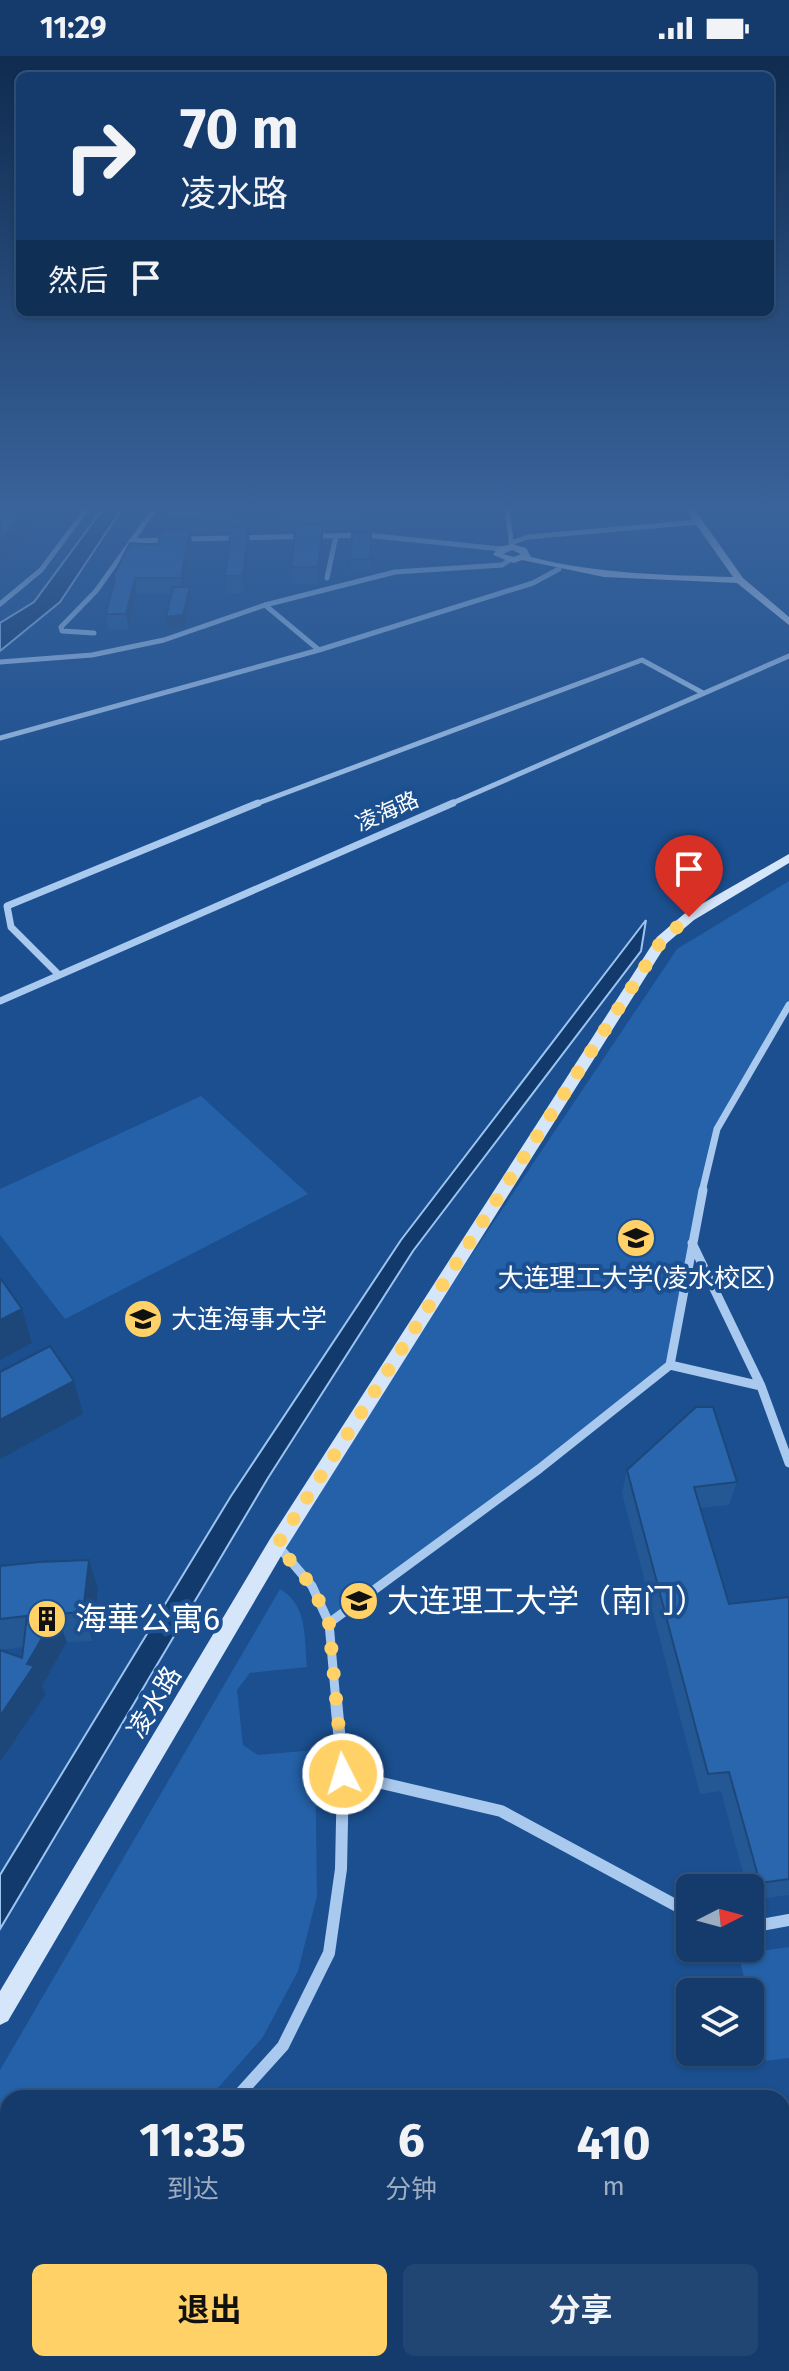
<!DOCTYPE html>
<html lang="zh">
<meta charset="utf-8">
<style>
body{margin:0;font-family:"Fira Sans","Noto Sans SC",sans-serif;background:#214673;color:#f1f3f6;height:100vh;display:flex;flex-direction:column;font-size:30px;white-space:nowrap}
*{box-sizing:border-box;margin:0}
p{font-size:26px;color:#9dadc1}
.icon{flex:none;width:44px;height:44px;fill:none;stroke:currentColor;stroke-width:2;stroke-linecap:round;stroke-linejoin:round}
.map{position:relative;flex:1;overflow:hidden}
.panel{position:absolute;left:0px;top:2034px;width:790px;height:282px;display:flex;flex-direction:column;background:#143b6b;border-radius:24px 24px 0 0;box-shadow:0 2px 6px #0004,0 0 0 2px #33557e}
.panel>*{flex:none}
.guide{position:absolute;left:16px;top:16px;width:758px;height:244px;border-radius:12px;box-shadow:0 2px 6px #0004,0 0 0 2px #33557e;background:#143b6b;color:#f1f3f6;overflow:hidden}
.needle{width:52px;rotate:84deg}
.buttons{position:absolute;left:676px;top:1818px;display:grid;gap:16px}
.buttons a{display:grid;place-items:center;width:88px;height:88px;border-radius:12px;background:#143b6b;box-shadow:0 2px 6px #0004,0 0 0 2px #33557e;font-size:40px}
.pin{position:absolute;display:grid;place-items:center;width:68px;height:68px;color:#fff;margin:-82px -34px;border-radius:50% 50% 50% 0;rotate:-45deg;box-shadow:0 0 8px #0007}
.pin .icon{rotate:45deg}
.me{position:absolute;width:88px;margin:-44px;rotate:355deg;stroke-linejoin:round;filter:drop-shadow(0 0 6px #0008)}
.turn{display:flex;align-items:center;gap:28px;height:168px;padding:0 32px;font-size:36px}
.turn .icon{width:104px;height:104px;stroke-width:2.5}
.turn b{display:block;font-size:56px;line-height:68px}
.then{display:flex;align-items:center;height:76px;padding:0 32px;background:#0003;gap:16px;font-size:30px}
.eta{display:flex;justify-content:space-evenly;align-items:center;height:136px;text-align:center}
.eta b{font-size:48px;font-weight:700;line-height:56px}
.primary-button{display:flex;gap:16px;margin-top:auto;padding:16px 32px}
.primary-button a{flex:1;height:92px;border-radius:12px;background:#ffd166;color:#111;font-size:32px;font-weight:700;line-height:92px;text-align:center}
.primary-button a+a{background:#214673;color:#f1f3f6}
.status{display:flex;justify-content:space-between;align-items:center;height:56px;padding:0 40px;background:#143b6b;direction:ltr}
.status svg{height:22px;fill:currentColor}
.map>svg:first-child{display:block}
</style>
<div class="status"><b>11:29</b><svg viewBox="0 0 49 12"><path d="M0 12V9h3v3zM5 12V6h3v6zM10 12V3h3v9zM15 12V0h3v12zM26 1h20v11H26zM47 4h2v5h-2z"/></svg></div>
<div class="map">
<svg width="789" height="2315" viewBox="0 0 789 2315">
<rect width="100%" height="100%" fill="#1b4f8f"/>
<path fill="#2461a8" d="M789 825V949L717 1073 670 1309 329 1567 312 1530 277 1489 677 893Z
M201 1040 308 1138 65 1263 0 1179V1133Z
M280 1533C308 1549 304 1582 307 1611L250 1617 237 1634 243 1689 258 1699 315 1694 317 1840 298 1915 263 1981 209 2042H8V2243L0 2251V2014Z
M789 1891V2002L766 2005 738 1898Z"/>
<path fill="#123a6d" stroke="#9cc4f0" stroke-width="2" d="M102 454H121L60 546 0 595V567L34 546Z
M646 864 641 895 413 1195 268 1422 0 1873V1819L231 1440 401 1184Z"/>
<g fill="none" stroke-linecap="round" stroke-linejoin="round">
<path stroke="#a9c9ee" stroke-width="5" d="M507 454 512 491
M183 483 366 479 501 493
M131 485 169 484
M511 487 528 481 699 466
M327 522 336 480
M0 548 41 514 86 454
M265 549 319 594
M94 577 62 575 61 571 96 535 154 454
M0 606 92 599 164 584 265 549 395 516 502 509 510 504
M0 682 319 594 533 527 559 513
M253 749 642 604 703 637
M448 749 789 600"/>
<path stroke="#a9c9ee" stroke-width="7" d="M59 919 11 871 7 850 258 747
M0 945 453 747
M702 1136 717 1073 789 949"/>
<path stroke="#a9c9ee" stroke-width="9" d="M692 1187 761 1330
M670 1309 761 1330 789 1407
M278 1490 312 1530 329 1567 336 1646
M329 1567 539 1413 670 1309 703 1134"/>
<path stroke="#a9c9ee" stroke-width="12" d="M343 1718 501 1755 690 1857
M750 1871 789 1864
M236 2042 283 1990 329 1897 341 1813 343 1718 336 1644
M0 2292 8 2284"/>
<path fill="#d6e6fa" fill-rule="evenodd" d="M686 454H695L743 522 789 561V569L737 527 604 521 522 504 514 507 493 499 498 491 512 488 526 492 531 501C597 518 665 519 733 521ZM512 494 521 498 514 501 503 498Z
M789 798V807L694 864 667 887 284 1495 8 1965 0 1969V1935L270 1483 657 881 684 858Z
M789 2049V2073L782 2074V2050Z
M18 2308H55L52 2315H15Z
M324 2308H353L356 2315H327Z"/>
<path stroke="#fff" stroke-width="9" stroke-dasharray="21 9" stroke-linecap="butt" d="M782 2130 789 2129
M215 2315 229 2308"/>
</g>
<path fill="#245895" d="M240 454 238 471 250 488 244 537H226L225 520 231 476 191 478 192 489 184 531 191 543 185 571 167 573 166 561 171 538H137L129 573 108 574 106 558 113 530 112 522 158 489 164 474 163 463Z
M356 454V472L323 474V486L319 528H292L291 511 295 475H283L282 461Z
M371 477 370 515H351V503Z
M627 1414 737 1426 729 1449 701 1452 729 1548 789 1541V1839L751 1844 750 1832H747L721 1735 700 1738 622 1437Z
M0 1510 98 1533 93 1585 67 1586 42 1630 46 1638 0 1706V1594L22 1602 24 1591 0 1594Z"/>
<path fill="#1d4779" d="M25 454H43L0 511V487Z
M237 454H240L238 476 236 460Z
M323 469V486L319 528 318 511Z
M248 471 250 488 244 537 243 520Z
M190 474 192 489 182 538 181 522Z
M135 522 137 538 129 573 126 558Z
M190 531 191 543 185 571 167 573 166 561Z
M22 1253 32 1287 0 1304V1264Z
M74 1325 83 1358 0 1403V1364Z
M89 1504 98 1533 93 1585 83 1556Z
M56 1558 67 1586 42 1630 46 1638 0 1706V1660L27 1608Z"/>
<path fill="#2a66ad" stroke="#1d4779" stroke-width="2" d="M0 454H25L0 487Z
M164 454H237L236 460 163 463Z
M282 454H356V458L282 461Z
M296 469H323L318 511H291Z
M231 471H248L243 520H225Z
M161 474H190L181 522H135L126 558H106L115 522H112L130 487 158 489Z
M352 477H371L370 503H351Z
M173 531H190L183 559 166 561Z
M1 1223 22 1253 0 1264V1224Z
M50 1290 74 1325 0 1364V1316Z
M696 1351H713L737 1426 694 1431 729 1548 789 1541V1823L760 1827 729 1716 708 1718 627 1414Z
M89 1504 83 1556 56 1558 27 1608 34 1610 0 1660V1594L22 1602 27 1560 0 1563V1510L39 1506Z"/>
<linearGradient id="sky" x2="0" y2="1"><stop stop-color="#0f2b4f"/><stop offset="0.58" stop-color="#39639b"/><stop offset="1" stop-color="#39639b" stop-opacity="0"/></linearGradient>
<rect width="789" height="778" fill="url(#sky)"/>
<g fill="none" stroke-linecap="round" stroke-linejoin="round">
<path stroke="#ffd166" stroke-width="14" stroke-dasharray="0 25.2" d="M343 1718 329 1567 312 1530 277 1489 662 884 689 861"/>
</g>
<defs>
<symbol id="university-disc" viewBox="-11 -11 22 22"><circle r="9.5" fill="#ffd166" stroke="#1b4f8f"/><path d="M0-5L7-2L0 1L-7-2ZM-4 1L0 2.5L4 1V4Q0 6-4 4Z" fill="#111"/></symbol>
<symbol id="building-disc" viewBox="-11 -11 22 22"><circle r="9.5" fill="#ffd166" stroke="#1b4f8f"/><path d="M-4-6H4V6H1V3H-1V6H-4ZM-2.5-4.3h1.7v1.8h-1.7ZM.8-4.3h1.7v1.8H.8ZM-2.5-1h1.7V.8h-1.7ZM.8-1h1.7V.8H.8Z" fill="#111"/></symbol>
</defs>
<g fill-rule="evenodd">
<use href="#university-disc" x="614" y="1160" width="44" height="44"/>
<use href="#university-disc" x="121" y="1241" width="44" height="44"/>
<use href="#university-disc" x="337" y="1523" width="44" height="44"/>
<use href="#building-disc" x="25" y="1541" width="44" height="44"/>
</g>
<g text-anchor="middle" stroke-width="8" stroke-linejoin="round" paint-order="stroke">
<g font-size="22" fill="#fff" stroke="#1b4f8f">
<text transform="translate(387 755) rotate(-24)" y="8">凌海路</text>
</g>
<g font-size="26" fill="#fff" stroke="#1b4f8f">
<text x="636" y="1231">大连理工大学(凌水校区)</text>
<text x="171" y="1272" text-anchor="start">大连海事大学</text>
</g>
<g font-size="26" fill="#fff" stroke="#1b4f8f">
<text transform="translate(154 1646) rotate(-59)" y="9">凌水路</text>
</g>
<g font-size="32" fill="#fff" stroke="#1b4f8f" text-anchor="start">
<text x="387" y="1556">大连理工大学（南门）</text>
<text x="75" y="1574">海華公寓6</text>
</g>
</g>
</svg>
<div class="buttons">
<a><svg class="needle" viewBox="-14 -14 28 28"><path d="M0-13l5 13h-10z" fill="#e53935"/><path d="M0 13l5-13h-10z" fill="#9dadc1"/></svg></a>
<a><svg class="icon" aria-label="layers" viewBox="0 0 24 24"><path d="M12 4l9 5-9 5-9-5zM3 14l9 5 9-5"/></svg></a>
</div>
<div class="pin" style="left:689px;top:861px;background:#d93025"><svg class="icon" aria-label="arrive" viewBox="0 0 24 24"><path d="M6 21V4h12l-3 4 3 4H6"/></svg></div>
<svg class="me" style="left:343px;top:1718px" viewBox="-20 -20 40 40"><circle r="17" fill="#ffd166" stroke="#fff" stroke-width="3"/><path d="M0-11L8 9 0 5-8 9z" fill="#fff"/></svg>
<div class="guide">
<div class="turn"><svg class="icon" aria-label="right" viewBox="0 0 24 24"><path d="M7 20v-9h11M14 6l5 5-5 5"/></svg><div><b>70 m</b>凌水路</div></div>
<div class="then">然后<svg class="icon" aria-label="arrive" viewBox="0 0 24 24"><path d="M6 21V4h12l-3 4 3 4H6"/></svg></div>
</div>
<section class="panel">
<div class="eta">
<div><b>11:35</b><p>到达</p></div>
<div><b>6</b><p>分钟</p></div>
<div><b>410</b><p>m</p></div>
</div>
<div class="primary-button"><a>退出</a><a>分享</a></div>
</section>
</div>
